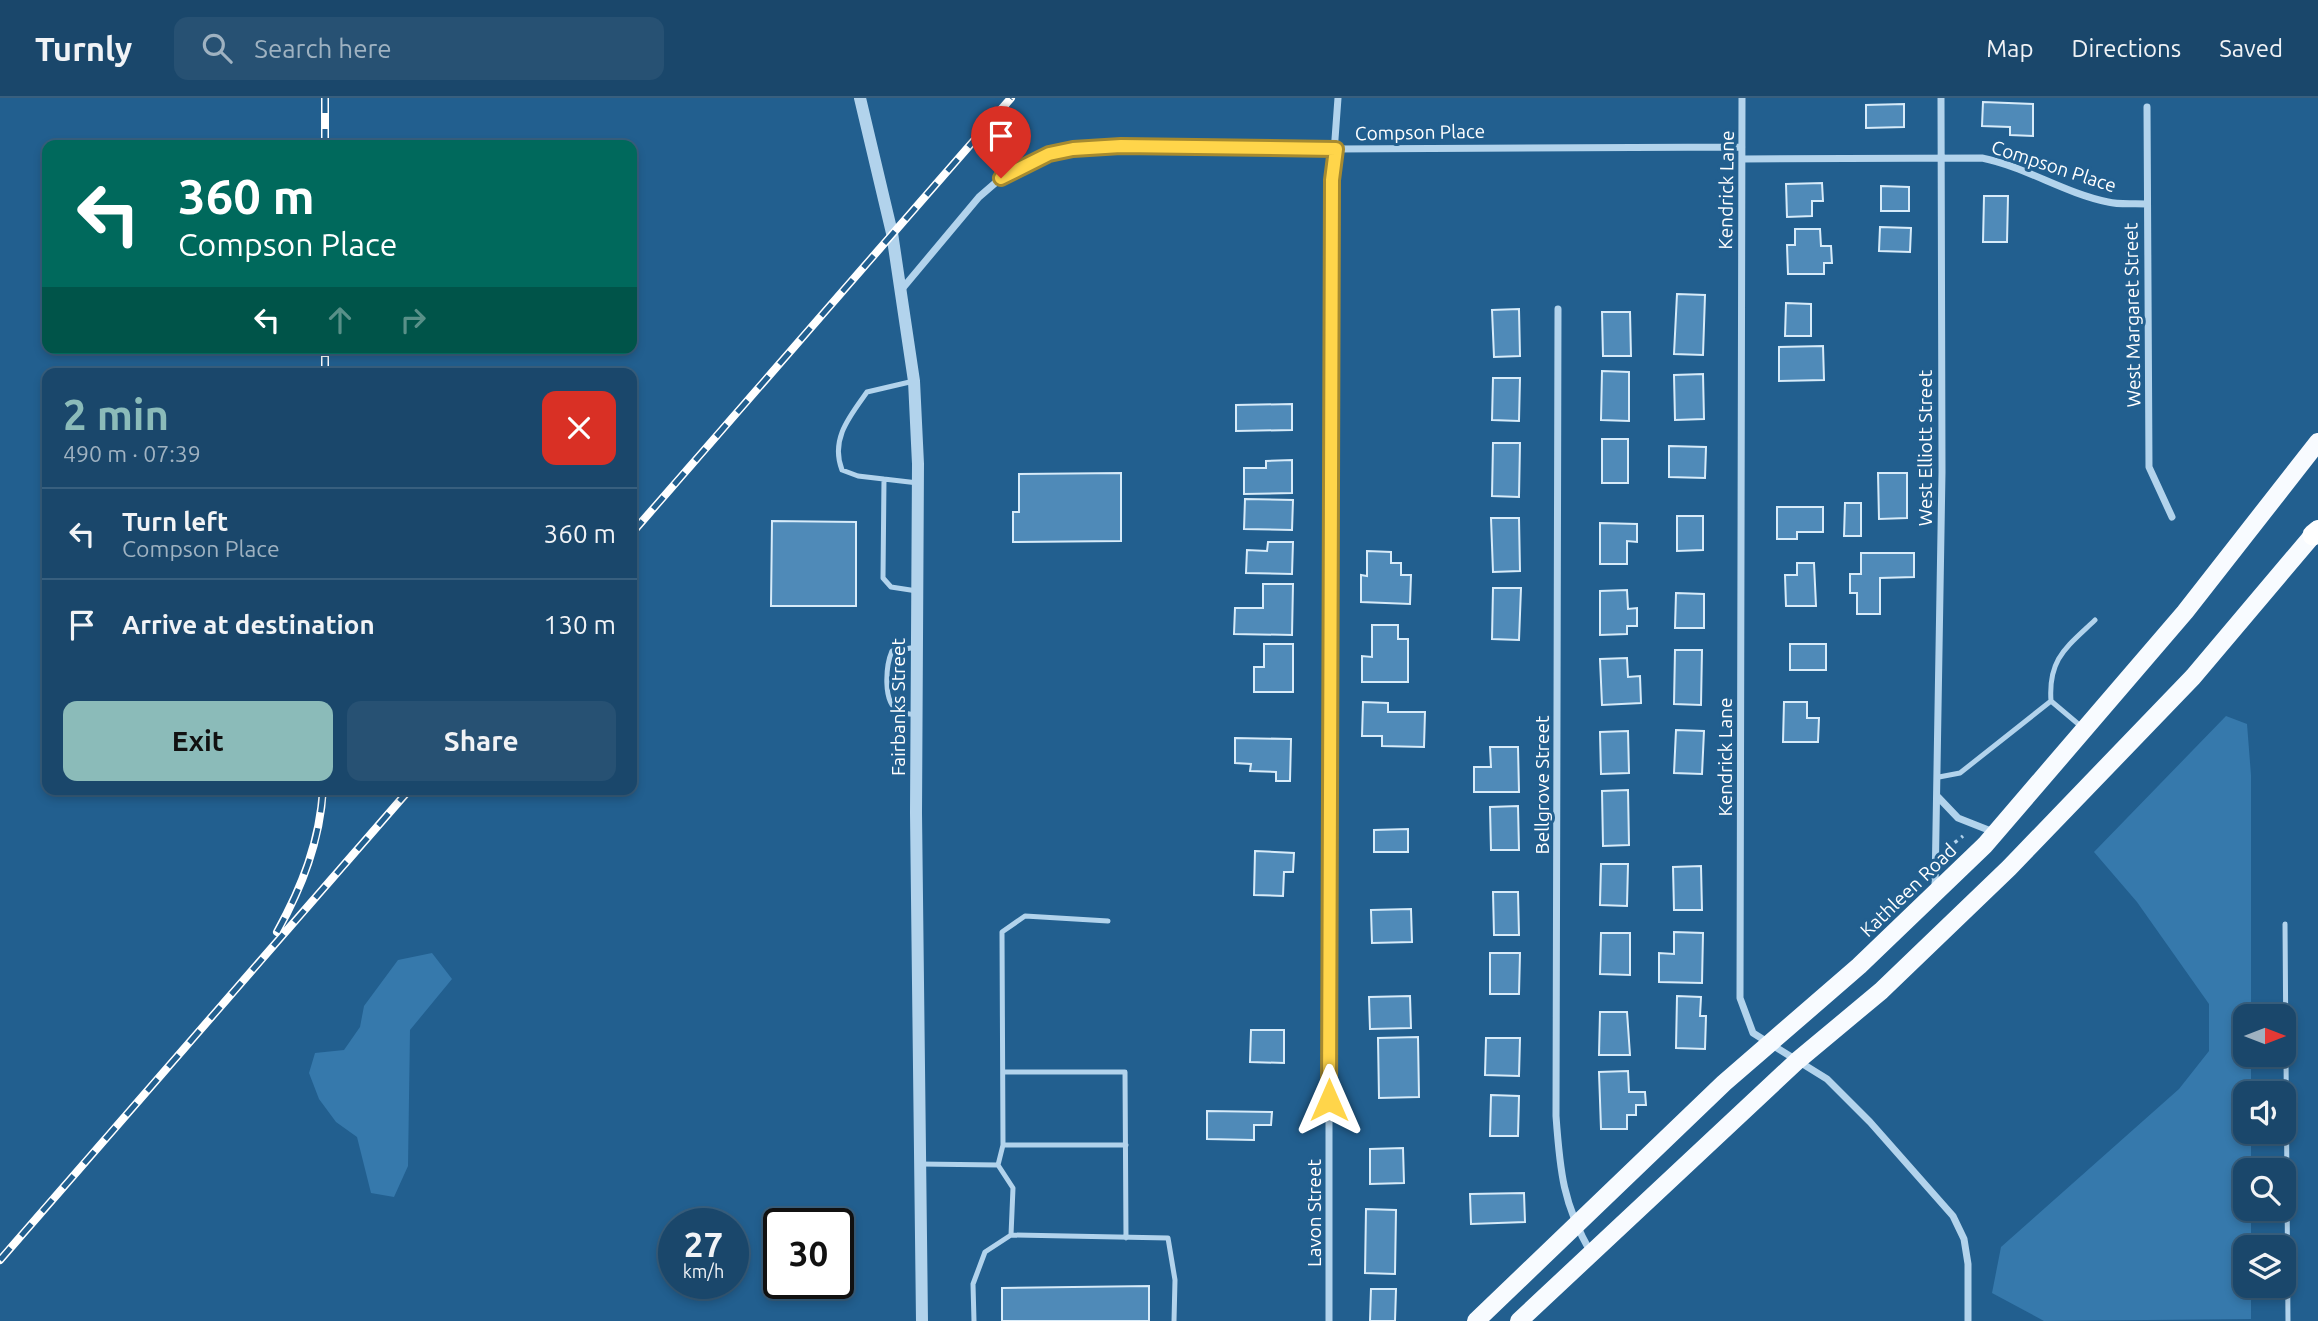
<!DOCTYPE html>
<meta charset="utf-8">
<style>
body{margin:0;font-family:Ubuntu,sans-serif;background:#275173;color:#f1f3f6;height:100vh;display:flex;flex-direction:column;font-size:26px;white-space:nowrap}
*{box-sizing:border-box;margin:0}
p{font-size:23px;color:#9fb2c1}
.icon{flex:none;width:38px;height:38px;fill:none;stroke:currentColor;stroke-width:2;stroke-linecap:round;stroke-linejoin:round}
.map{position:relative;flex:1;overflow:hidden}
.sheet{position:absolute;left:42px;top:270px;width:595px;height:427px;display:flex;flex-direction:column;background:#1a476b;border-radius:14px;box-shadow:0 4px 10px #0003,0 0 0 2px #385f7e}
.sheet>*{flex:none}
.banner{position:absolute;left:42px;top:42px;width:595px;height:214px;border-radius:14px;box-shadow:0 4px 10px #0003,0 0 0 2px #385f7e;background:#00695c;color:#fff;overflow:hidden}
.needle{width:46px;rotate:90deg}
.tools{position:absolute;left:2233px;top:906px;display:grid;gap:14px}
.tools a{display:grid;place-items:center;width:63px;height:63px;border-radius:14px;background:#1a476b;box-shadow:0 4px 10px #0003,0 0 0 2px #385f7e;font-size:35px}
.speed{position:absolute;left:658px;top:1110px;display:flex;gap:14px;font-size:35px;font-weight:700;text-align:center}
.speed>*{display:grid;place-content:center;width:91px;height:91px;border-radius:50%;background:#1a476b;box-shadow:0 4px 10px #0003,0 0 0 2px #385f7e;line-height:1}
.speed small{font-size:18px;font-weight:400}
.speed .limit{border:4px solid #111;border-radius:10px;background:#fff;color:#111}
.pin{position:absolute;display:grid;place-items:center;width:60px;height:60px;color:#fff;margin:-72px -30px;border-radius:50% 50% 50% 0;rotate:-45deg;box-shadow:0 0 7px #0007}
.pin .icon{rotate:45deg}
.me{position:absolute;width:77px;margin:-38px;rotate:0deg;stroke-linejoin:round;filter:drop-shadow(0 0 5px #0008)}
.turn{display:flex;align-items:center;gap:24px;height:147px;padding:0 21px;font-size:32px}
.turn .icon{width:91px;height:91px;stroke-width:2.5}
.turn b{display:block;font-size:49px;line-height:60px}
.lanes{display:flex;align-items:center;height:66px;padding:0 21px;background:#0003;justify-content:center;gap:35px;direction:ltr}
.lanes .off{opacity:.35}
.round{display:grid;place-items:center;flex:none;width:74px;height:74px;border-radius:14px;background:#275173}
.summary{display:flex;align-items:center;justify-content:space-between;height:119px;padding:0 21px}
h1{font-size:42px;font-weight:700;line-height:52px;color:#8bbbb9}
.cta{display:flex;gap:14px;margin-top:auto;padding:14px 21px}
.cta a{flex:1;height:80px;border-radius:14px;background:#8bbbb9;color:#111;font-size:28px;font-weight:700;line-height:80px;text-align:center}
.cta a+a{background:#275173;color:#f1f3f6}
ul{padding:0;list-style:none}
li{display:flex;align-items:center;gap:21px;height:91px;padding:0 21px;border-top:2px solid #385f7e}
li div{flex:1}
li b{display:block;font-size:26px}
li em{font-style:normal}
header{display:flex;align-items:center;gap:42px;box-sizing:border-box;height:98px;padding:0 35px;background:#1a476b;border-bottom:2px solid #385f7e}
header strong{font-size:33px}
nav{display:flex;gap:38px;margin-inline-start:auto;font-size:24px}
.search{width:490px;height:63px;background:#275173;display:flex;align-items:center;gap:18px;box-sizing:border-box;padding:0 24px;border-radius:14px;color:#9fb2c1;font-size:26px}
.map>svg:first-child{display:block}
</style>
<header>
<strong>Turnly</strong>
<div class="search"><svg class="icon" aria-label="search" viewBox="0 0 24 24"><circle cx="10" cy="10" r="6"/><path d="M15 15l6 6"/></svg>Search here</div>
<nav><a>Map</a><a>Directions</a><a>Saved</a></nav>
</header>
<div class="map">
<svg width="2318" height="1223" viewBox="0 0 2318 1223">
<rect width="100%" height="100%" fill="#225f8f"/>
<path fill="#3679ac" d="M2226 618 2247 626 2251 677V919H2245V957H2251V996H2245V1034H2251V1073H2245V1111H2251V1150H2245V1188H2251V1221L2044 1223 1992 1195 2001 1149 2179 991 2209 953V906L2137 804 2094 754Z
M432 855 452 881 410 932 408 1068 394 1099 371 1095 357 1039 336 1024 319 1001 309 975 315 955 344 952 360 929 364 908 398 862Z"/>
<path fill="#4f8ab8" stroke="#d7ebf9" stroke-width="2" d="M1983 4 2033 6V38L2010 37V29L1982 28Z
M1904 6V29L1866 30V7Z
M1822 85 1823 103H1812V118L1787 119 1786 86Z
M1881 88 1909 89V113H1881Z
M1984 98H2008L2007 144H1983Z
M1880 129 1911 130 1910 154 1879 153Z
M1795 131H1820L1821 148H1831L1832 165H1824V176H1788L1787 147H1795Z
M1677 196 1705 197 1703 257 1674 256Z
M1786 205 1811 206V238H1785Z
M1519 211 1520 258 1494 259 1492 212Z
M1602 214H1630L1631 258H1603Z
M1823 248 1824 282 1779 283V249Z
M1602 273 1629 274V323L1601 322Z
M1703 276 1704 321 1675 322 1674 277Z
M1493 280H1520L1519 323 1492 322Z
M1292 306V332L1236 333V307Z
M1602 341H1628V385H1602Z
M1493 345H1520L1519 399 1492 398Z
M1669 348 1706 349 1705 380 1669 379Z
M1292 362V395L1244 396V370H1266V363Z
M1121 375V443L1013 444V414H1019V376Z
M1878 375H1907V420L1879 421Z
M1245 401 1293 402 1292 432 1244 431Z
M1845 405H1861V438H1844Z
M1777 409H1823V434H1797V441H1777Z
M1677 418H1703V452L1677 453Z
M1491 420H1519L1520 473 1493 474Z
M772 423 856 424V508H771Z
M1600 425 1637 426V444L1627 443V466H1600Z
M1268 444H1293L1292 476 1246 475 1247 452 1267 453Z
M1367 453 1391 454V465H1401V477H1411L1410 506 1361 504V477L1367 478Z
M1861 455H1914V479L1880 480V516H1857V495H1850V476H1861Z
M1797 465H1814L1816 508H1786L1785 477H1797Z
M1263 486H1293L1292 537 1234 536 1235 510H1263Z
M1493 490H1521L1519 542 1492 541Z
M1627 492 1628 511 1637 510V528H1627V536L1600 537V493Z
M1676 495 1704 496V530H1675Z
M1372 527H1398V541H1408V584H1362V558L1372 559Z
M1264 546H1293V594H1254V569H1264Z
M1790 546H1826V572H1790Z
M1675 552H1702L1701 607 1674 606Z
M1627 560 1628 579 1640 578 1641 605 1602 607 1600 561Z
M1363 604 1388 605V614H1425L1424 649 1382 648V638H1362Z
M1784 604H1807V620H1819L1818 644H1783Z
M1676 632 1704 633 1702 676 1674 675Z
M1628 633 1629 675 1601 676 1600 634Z
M1235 640 1291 641 1290 683H1276V674L1250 673 1251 666 1235 665Z
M1490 649H1518L1519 694H1474V669H1491Z
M1628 692 1629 747 1603 748 1602 693Z
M1518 708 1519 752H1491L1490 709Z
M1408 731V754H1374V732Z
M1255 753 1294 755 1293 774H1284L1283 798 1254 797Z
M1601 766H1628L1627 808 1600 807Z
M1701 768 1702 812H1674L1673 769Z
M1493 794H1518L1519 837H1494Z
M1411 811 1412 844 1372 845 1371 812Z
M1674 834 1703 835 1702 885 1659 884V855L1674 856Z
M1601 835H1630V877L1600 876Z
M1490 855H1520L1519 896H1490Z
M1410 898 1411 930 1370 931 1369 899Z
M1677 898 1701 899 1700 918H1706L1705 951 1676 950Z
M1600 914H1627L1630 957H1599Z
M1251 932H1284V965L1250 964Z
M1418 939 1419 999 1379 1000 1378 940Z
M1486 940H1520L1519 978 1485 977Z
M1628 973 1629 994H1645L1646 1007H1636V1017H1627V1031H1601L1599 974Z
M1491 997 1519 998 1518 1038H1490Z
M1207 1013 1272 1014 1271 1027H1254V1042L1207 1041Z
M1403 1050 1404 1085 1370 1086V1051Z
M1524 1095 1525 1124 1471 1126 1470 1096Z
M1366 1111 1396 1112 1395 1176 1365 1175Z
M1149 1188V1223H1002V1190Z
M1371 1191H1396L1395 1223H1370Z"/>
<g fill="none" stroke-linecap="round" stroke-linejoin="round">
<path stroke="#b2d3ec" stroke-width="3.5" stroke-dasharray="3.5 5" stroke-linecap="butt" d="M1948 750 1963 738"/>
<path stroke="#b2d3ec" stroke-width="5" d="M914 283 867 294C850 318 830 341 842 372L858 378 918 385
M884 381 883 480 891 489 917 493
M917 617C911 616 904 616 899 613 882 605 886 567 892 553L917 549
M2083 630 2051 603C2048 560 2067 549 2095 522
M1939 679 1960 675 2051 603
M2285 826 2288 1223
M1003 974H1125L1126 1140
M1003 1047H1126
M920 1066 998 1067
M1011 1137 1168 1140 1175 1182 1174 1223
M974 1223 973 1186 985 1154 1011 1137 1013 1090 998 1067 1003 1047 1002 834 1025 818 1108 823"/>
<path stroke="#b2d3ec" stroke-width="7" d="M1742 0 1740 900 1753 935 1827 981 1870 1024 1953 1118 1964 1141 1968 1166V1223
M2147 9 2149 369 2172 419
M1742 61 1982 60C2026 69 2064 95 2108 104 2120 107 2134 105 2146 106
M902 191 979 99 1001 80 1049 56 1073 51 1121 48 1336 51 1742 49
M1558 211 1556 1018C1560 1074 1563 1106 1591 1155
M1938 699 1958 720 1996 735
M1935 790 1942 374 1941 0
M1329 1223V477L1332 82 1338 0"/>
<path stroke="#b2d3ec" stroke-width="12" d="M860 0 892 135 914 283 918 366 916 715 922 1223"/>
<path stroke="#f8fbff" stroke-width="18" d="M1476 1223 1724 985 1859 868 1985 747 2185 514 2318 344
M1519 1223 1797 963 1881 893 2009 770 2193 579 2318 431"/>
<path stroke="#fff" stroke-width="21" d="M2313 437 2318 433"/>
<defs>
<path id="rail" d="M325 47V0
M325 275V250
M632 435 1011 0
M277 834C302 789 320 743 323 691
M0 1162 410 691"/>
</defs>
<use href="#rail" stroke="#fff" stroke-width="8"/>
<use href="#rail" stroke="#225f8f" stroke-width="5" stroke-dasharray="16" stroke-linecap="butt"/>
</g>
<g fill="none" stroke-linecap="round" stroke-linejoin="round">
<defs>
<path id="route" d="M1001 80 1049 56 1073 51 1121 48 1336 51 1332 82 1329 1002"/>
</defs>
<use href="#route" stroke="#a68a30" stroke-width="18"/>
<use href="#route" stroke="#ffd54a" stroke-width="12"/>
</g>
<g text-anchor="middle" stroke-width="6" stroke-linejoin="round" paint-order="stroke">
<g font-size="19" fill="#fff" stroke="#225f8f">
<text transform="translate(1420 34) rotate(-1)" y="7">Compson Place</text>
<text transform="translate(2054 68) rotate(18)" y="7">Compson Place</text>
<text transform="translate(1726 92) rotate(-89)" y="7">Kendrick Lane</text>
<text transform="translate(2132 217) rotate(-91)" y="7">West Margaret Street</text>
<text transform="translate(1925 350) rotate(-90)" y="7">West Elliott Street</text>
<text transform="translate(898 609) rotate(-90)" y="7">Fairbanks Street</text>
<text transform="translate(1725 659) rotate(-90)" y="7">Kendrick Lane</text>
<text transform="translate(1542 687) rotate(-90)" y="7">Bellgrove Street</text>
<text transform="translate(1908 792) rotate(-44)" y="7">Kathleen Road</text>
<text transform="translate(1314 1115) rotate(-90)" y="7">Lavon Street</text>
</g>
</g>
</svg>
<div class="tools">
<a><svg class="needle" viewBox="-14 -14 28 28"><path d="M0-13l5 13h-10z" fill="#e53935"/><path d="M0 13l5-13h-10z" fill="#9fb2c1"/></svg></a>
<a><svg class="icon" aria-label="sound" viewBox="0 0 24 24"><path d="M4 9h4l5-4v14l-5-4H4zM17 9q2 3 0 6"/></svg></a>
<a><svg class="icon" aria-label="search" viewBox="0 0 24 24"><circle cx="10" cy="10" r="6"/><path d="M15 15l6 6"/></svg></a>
<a><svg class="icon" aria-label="layers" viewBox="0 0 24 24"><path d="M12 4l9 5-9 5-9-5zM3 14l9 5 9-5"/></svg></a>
</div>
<div class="speed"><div>27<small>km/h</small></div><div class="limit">30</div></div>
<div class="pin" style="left:1001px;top:80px;background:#d93025"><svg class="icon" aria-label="arrive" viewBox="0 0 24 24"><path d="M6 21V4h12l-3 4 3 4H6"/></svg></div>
<svg class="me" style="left:1329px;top:1002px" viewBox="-20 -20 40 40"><path d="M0-17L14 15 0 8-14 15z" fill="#ffd54a" stroke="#fff" stroke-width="4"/></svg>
<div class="banner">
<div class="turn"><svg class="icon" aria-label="left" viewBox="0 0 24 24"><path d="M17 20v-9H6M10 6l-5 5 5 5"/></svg><div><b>360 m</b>Compson Place</div></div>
<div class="lanes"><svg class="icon" aria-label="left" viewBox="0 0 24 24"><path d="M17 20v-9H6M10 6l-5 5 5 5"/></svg><svg class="icon off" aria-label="ahead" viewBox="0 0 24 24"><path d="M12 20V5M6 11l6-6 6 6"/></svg><svg class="icon off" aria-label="right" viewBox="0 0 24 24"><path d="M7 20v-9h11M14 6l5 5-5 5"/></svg></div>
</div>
<section class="sheet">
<div class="summary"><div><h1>2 min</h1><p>490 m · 07:39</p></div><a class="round" style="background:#d93025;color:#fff"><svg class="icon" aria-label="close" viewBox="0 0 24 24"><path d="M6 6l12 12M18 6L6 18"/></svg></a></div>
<ul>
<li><svg class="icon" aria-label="left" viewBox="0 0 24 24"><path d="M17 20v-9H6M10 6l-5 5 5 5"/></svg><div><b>Turn left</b><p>Compson Place</p></div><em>360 m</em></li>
<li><svg class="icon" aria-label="arrive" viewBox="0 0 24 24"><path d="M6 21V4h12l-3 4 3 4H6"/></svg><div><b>Arrive at destination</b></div><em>130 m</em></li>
</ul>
<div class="cta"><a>Exit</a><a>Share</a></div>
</section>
</div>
